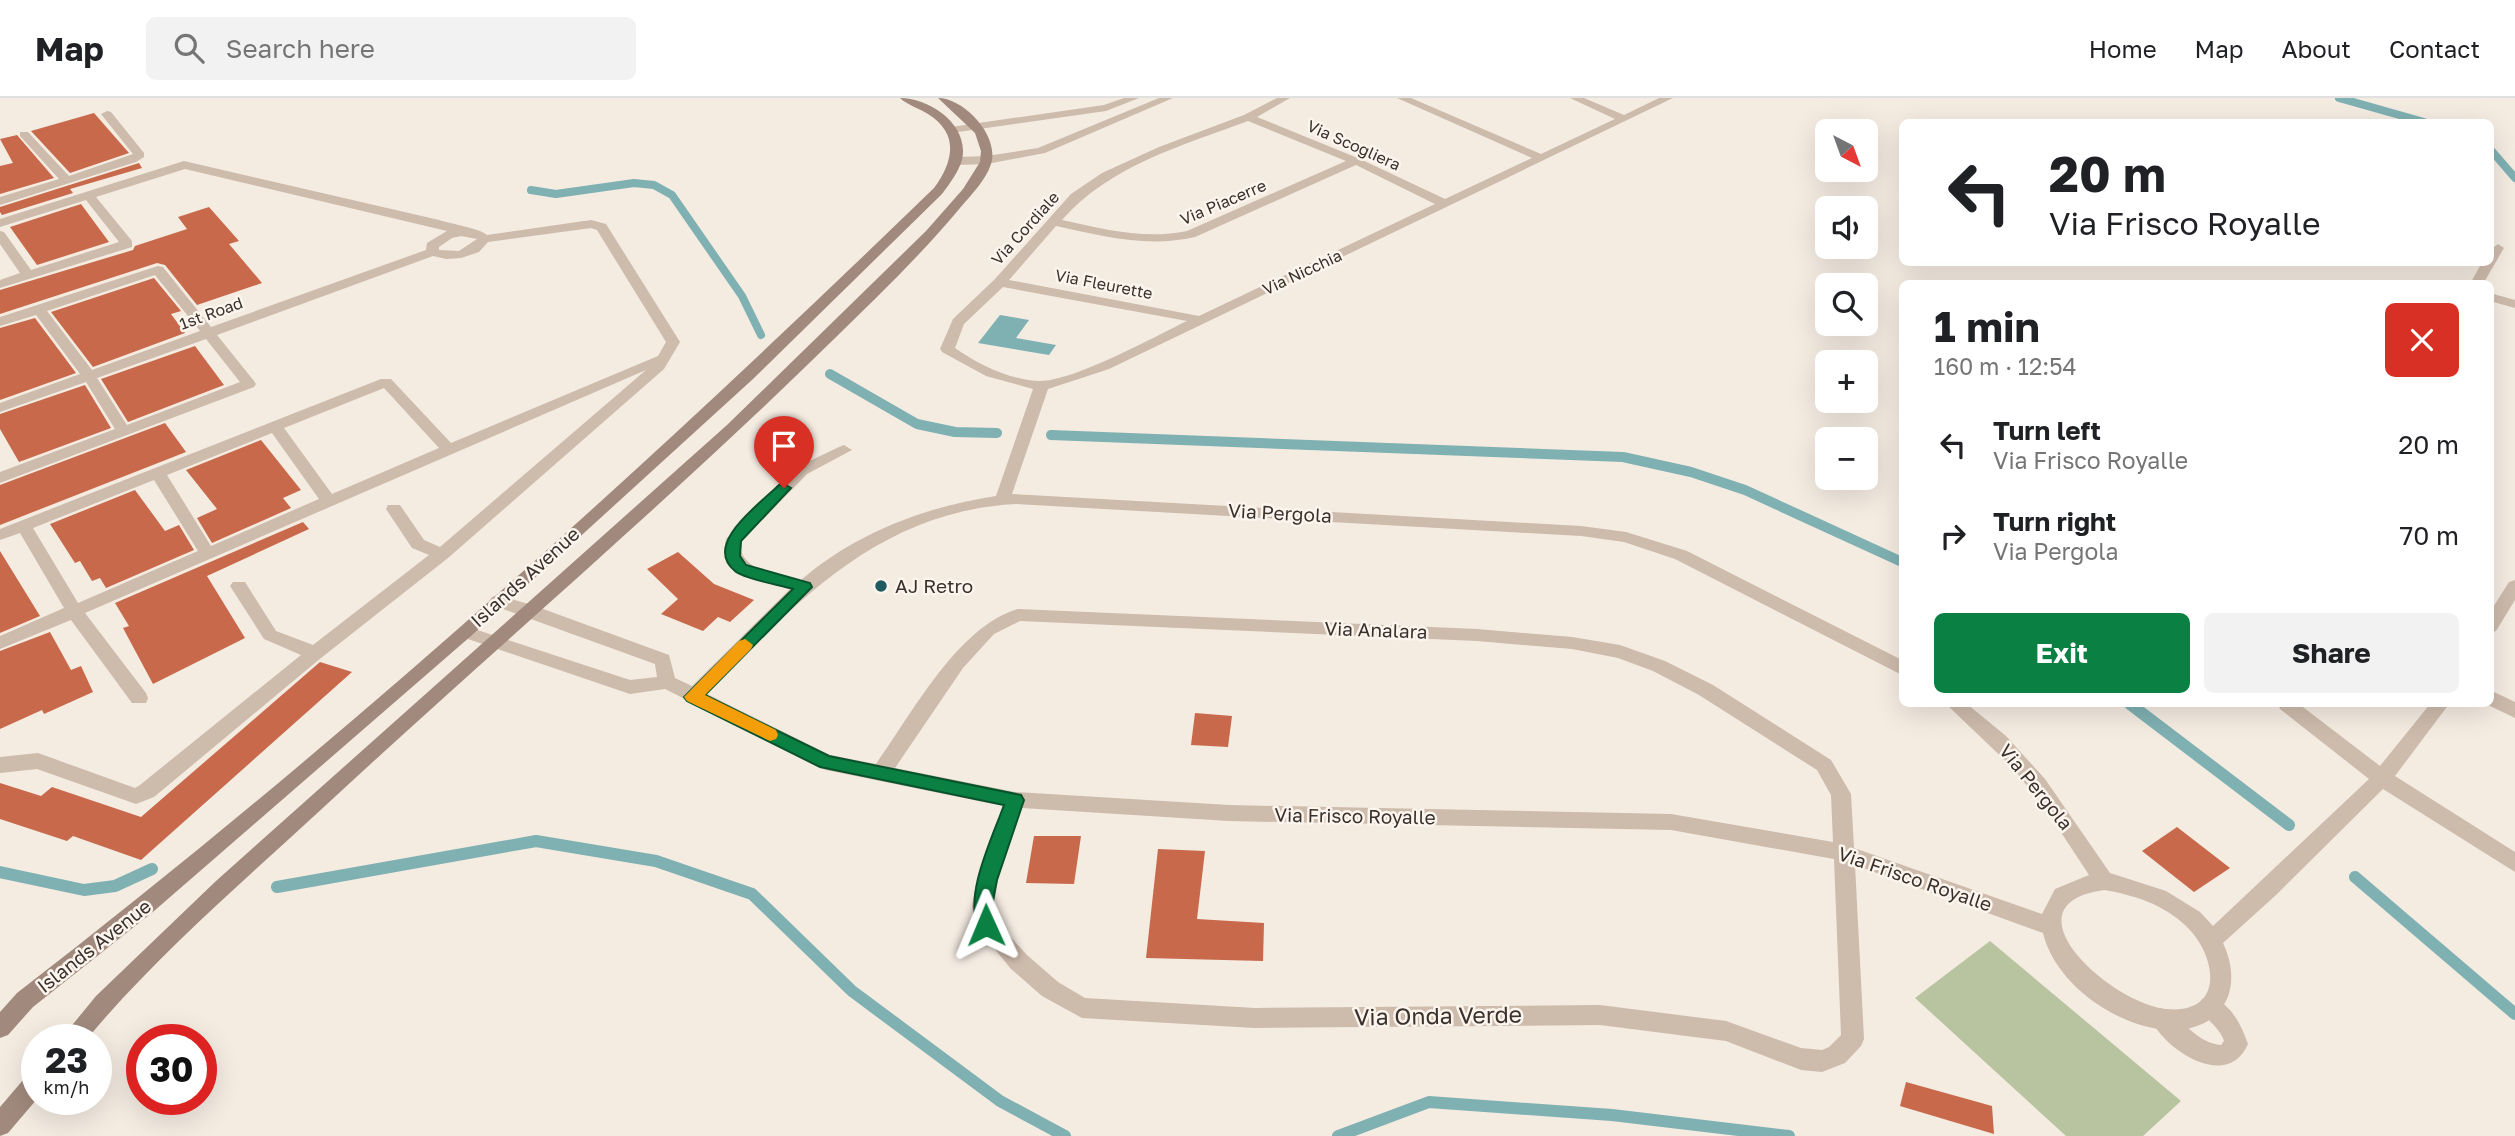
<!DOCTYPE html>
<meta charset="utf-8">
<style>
body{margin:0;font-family:"Golos Text",sans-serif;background:#f2f2f2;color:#202124;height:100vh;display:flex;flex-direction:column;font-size:26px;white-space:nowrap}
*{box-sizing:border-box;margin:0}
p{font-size:23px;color:#757577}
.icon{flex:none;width:38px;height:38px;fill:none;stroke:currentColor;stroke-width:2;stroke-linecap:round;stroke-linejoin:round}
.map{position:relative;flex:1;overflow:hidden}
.panel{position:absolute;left:1899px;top:182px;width:595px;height:427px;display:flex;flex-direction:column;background:#fff;border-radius:10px;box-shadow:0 7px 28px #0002}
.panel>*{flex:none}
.banner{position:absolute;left:1899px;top:21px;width:595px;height:147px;border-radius:10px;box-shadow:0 7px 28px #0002;background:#fff;color:#202124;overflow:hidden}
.needle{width:46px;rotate:139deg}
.buttons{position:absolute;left:1815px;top:21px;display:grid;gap:14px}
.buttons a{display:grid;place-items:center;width:63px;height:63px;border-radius:10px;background:#fff;box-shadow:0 7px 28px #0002;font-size:35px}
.speed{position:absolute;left:21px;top:926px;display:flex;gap:14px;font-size:35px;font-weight:700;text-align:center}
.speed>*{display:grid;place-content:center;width:91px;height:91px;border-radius:50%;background:#fff;box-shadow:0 7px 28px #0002;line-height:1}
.speed small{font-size:18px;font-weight:400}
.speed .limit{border:10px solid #d22;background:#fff;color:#111}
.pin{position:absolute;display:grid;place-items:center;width:60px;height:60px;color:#fff;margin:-72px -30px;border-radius:50% 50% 50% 0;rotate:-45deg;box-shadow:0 0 7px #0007}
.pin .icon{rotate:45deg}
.me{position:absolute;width:77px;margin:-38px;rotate:359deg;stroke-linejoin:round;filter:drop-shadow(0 0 5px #0008)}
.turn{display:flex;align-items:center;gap:24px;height:147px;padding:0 35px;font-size:32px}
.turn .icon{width:91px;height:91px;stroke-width:2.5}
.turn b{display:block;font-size:49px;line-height:60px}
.round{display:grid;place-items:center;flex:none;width:74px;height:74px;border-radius:10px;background:#f2f2f2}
.summary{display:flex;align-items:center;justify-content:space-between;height:119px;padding:0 35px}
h1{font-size:42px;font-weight:700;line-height:52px}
.action{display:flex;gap:14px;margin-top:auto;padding:14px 35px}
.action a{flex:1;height:80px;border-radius:10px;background:#0b8043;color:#fff;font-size:28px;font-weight:700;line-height:80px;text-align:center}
.action a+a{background:#f2f2f2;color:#202124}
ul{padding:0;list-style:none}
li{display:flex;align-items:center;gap:21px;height:91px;padding:0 35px}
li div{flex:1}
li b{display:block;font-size:26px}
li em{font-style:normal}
header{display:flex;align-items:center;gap:42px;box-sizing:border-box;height:98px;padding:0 35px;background:#fff;border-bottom:2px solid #e0e0e0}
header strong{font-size:33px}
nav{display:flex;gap:38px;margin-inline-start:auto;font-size:24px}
.search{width:490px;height:63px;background:#f2f2f2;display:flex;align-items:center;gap:18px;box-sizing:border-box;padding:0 24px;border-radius:10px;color:#757577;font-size:26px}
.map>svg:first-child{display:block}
</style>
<header>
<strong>Map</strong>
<div class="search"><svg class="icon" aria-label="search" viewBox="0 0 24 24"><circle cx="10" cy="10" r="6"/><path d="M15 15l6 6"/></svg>Search here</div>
<nav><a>Home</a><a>Map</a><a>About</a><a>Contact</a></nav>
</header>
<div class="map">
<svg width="2515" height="1038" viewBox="0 0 2515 1038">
<rect width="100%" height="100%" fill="#f4ebe1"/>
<path fill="#b8c4a0" d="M1990 843 2181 1003 2143 1038H2066L1915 900Z"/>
<path fill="#7fb0b2" d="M1000 217 1029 222 1016 240 1056 247 1049 257 978 245Z"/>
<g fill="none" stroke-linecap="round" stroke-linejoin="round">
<path stroke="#7fb0b2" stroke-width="8" d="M2339 0 2424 24
M2490 51 2515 80
M531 92 556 96 634 85 654 87 672 97 742 198 761 237"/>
<path stroke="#7fb0b2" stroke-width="10" d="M830 276 917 326 955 334 997 335
M1051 337 1623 359 1691 374 1745 392 1902 464"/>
<path stroke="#7fb0b2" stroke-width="12" d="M2130 606 2289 727
M0 774 84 792 115 788 152 771
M2355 779 2515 916
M277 789 536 743 656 763 752 796 852 893 1000 1003 1065 1038
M1338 1038 1429 1004 1612 1017 1789 1038"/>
</g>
<path fill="#c8694b" d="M94 15 129 55 70 75 31 33Z
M17 37 54 80 0 96V68L13 65 0 41Z
M139 65 142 70 70 91 73 95 2 117 0 114V109Z
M81 106 109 144 37 167 10 129Z
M209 109 239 143 229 146 262 185 197 207 165 167 157 165 0 216V192L133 152 135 148 187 131 178 119Z
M154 180 181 213 171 216 185 235 93 269 51 214Z
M35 220 76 275 0 302V230Z
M195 248 224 287 128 324 101 281Z
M85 287 111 330 19 364 0 331V316Z
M165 325 186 354 0 427V387Z
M261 342 301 392 283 400 291 410 212 445 197 420 217 411 186 372Z
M135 392 165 433 179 427 194 452 106 490 100 480 92 483 80 463 75 465 50 426Z
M303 424 309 431 207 478 245 540 153 586 123 530 129 528 115 505Z
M0 453 40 518 0 535Z
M678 454 714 486 754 502 730 524 718 519 703 533 661 516 678 501 647 471Z
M50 534 71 572 81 568 93 594 44 616 42 612 0 631V553Z
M320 564 352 574 141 762 73 738 67 743 0 721V685L41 698 52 689 141 719Z
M1195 615 1232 618 1228 649 1191 647Z
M2177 729 2230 770 2194 794 2142 753Z
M1034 738H1081L1074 786 1026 785Z
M1158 751 1205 753 1197 821 1264 825 1263 863 1146 860Z
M1906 984 1992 1008 1994 1036 1900 1008Z"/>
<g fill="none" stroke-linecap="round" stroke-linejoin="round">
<path fill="#cdbbac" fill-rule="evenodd" d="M2210 898C2231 906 2241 926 2248 946 2228 993 2165 953 2150 920L2153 913 2161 910C2184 919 2193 944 2221 947L2224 943C2220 929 2205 922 2199 908L2202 901Z"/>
<path fill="#cdbbac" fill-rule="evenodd" d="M1124 0H1139L1106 13 951 35 945 32 951 29 1104 7Z
M1159 0H1173L1045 55 987 66 958 67 952 63 958 59 987 58 1038 50Z
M1277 0H1290L1257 19 1360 61 1445 101 1532 60 1397 0H1411L1541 56 1615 21 1570 0H1584L1624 17 1659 0H1673L1109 271 1048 291 1012 396 1581 428 1626 434 1687 453 1902 562V577L1675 461 1624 444 1581 438 1016 406C880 413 795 504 707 596L830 657 876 666C911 617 958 528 1018 511L1477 531 1572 539 1620 547 1665 563 1713 587 1831 662 1851 696 1854 750 2042 816 2055 791 2089 777 2049 716 2013 670 1946 606H1967L2006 638 2045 681 2110 775 2166 793 2200 814 2213 828 2369 681 2280 611 2278 606H2299L2380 668 2430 606H2449L2395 678 2515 754V774L2383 691 2276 797 2223 845C2245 892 2222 934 2168 932 2117 929 2055 886 2043 835L1855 767 1864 941 1861 948 1845 965 1822 974 1801 972 1726 943 1600 927 1255 930 1082 920 1042 898 1011 871 975 827 972 808 977 782 1003 708 826 672 665 591 630 596 459 538 456 534 459 530 465 528 630 582 657 579 655 566 492 507 489 503 492 499 498 497 535 508 669 557 675 580 692 588 790 491 762 484 738 474 730 467 724 453 726 441 795 370 839 349 844 347 852 352 807 376 742 443 741 453C749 475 780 477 801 482 856 435 924 409 996 398L1033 291 986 278 942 254 940 251 953 221 995 181 1071 96 1102 75 1159 49 1244 17ZM1248 23 1346 63 1187 133C1144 142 1104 131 1062 122 1109 68 1183 47 1248 23ZM1356 67 1435 106 1199 218 1009 182 1056 128C1103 138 1147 150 1195 139ZM1003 189 1187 223C1154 239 1074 283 1040 283 1010 282 979 267 955 250L964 226ZM1020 523 1477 543 1572 551 1618 560 1653 573 1699 597 1817 672 1831 697 1833 744 1671 716 1229 707 1015 694 895 670 963 570 994 536ZM1022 710 1229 723 1671 732 1834 761 1841 937 1829 949 1822 952 1801 950 1726 923 1600 907 1255 910 1085 900 1058 884 1027 857 996 823 994 808 997 782ZM2104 792C2134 797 2163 806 2186 828 2217 857 2226 917 2166 911 2108 904 2002 806 2104 792Z
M107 13 111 14 144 55V59L136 64 0 107V99L59 81 20 38V34H28L69 78 133 56 101 16Z
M184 63 439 122C451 126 479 130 487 137L591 122 606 126 680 244 664 271 448 460 321 560 154 699 136 706 37 671 0 675V659L38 655 135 690 140 687 301 557 264 541 230 488 233 484H245L276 533 313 547 429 457 412 450 386 411 388 407H400L424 442 440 449 646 272 85 515 146 595 148 600 146 605H132L71 522 0 551V538L64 510 20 435 0 442V431L381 281H391L451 345 658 258 666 244 597 132 591 130 488 144 479 154 461 160 446 161 433 158 217 237 254 283 256 286 254 289 0 385V374L115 331 86 284 0 314V305L80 276 36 217 0 228V219L158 168 163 169 211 229 426 152 427 145 447 133 185 71 96 99 132 143V149L0 190V182L20 175 0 146V133L4 134 31 172 119 144 86 102 0 129V121ZM461 138 477 141 459 153 439 152V149L452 140ZM155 177 200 233 92 272 47 213ZM206 241 240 284 127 327 97 280ZM384 290 439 350 332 396 284 330ZM272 335 319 401 211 448 167 377ZM154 382 198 453 78 505 33 430Z
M2498 146 2504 150 2483 186H2470L2482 164H2490V152Z
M2490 195 2515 202V210L2490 203Z
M2515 482V502L2496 533 2490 535V514L2509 484Z
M2490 592 2515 604V620L2486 606H2490Z"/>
<path fill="#a18a7d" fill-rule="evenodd" d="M900 0C930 0 970 27 962 62 958 75 950 85 942 96L753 281 471 538 154 813 33 909 8 937 0 940V914L17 895C339 647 642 373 934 90 953 64 960 36 928 16 919 10 907 7 900 0Z
M938 0C964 0 1000 38 991 66 986 82 971 97 960 110 921 157 876 200 832 243 668 404 493 552 325 708 245 782 156 858 86 942H60L96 898 216 783 727 327 926 133 963 91 980 64 981 53 975 35Z
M37 972V1001L8 1035 0 1038V1009L29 975Z"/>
</g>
<path fill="#0b8043" stroke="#07532c" stroke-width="2" d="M784 386 791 390 741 443 740 458 746 467 810 485 812 489 705 597 829 658 1021 697 1024 702 997 782 992 808 996 827 993 832 986 835 979 832C963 798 992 741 1004 707L820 669 687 603 684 599 793 491C780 487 744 481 735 473 702 446 760 406 779 387Z"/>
<path fill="#f59e0b" d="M745 541 753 547 751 551 705 597 776 632 778 637 776 641 770 643 687 603 684 599 739 543Z"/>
<circle fill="#1f5a5e" stroke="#fbf5ee" stroke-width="2.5" cx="881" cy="488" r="7"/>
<g text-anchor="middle" stroke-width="5" stroke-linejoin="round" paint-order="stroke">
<g font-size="16" fill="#3b302b" stroke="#fbf5ee">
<text transform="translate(1354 47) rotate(24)" y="6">Via Scogliera</text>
<text transform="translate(1223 104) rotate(-23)" y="6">Via Piacerre</text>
<text transform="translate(1025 130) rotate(-48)" y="6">Via Cordiale</text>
<text transform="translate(1302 174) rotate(-25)" y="6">Via Nicchia</text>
<text transform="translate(1104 186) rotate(11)" y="6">Via Fleurette</text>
<text transform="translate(211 215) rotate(-20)" y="6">1st Road</text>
</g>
<g font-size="19" fill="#3b302b" stroke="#fbf5ee">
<text transform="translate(1280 415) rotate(3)" y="7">Via Pergola</text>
<text transform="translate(525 479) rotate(-42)" y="7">Islands Avenue</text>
<text transform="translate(1376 532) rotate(2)" y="7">Via Analara</text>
<text transform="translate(2036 689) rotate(51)" y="7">Via Pergola</text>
<text transform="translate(1355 718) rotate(1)" y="7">Via Frisco Royalle</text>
<text transform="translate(1915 781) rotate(19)" y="7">Via Frisco Royalle</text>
<text transform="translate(94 848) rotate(-38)" y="7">Islands Avenue</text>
</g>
<g font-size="19" fill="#3b302b" stroke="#fbf5ee" text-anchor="start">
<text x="895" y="495">AJ Retro</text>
</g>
<g font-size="23" fill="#3b302b" stroke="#fbf5ee">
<text transform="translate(1438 918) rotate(-1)" y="8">Via Onda Verde</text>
</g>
</g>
</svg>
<div class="buttons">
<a><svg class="needle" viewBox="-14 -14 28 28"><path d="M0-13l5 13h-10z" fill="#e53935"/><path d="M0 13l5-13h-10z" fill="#757577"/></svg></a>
<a><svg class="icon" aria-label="sound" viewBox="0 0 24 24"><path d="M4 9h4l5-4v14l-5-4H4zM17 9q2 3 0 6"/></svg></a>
<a><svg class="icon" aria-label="search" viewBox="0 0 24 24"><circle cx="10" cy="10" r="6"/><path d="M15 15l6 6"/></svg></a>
<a>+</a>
<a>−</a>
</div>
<div class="speed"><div>23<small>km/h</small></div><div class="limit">30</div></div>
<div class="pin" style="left:784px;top:390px;background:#d93025"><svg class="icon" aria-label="arrive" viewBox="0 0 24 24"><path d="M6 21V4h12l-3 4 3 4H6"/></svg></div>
<svg class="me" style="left:986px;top:827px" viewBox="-20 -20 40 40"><path d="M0-17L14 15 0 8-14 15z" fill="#0b8043" stroke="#fff" stroke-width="4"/></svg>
<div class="banner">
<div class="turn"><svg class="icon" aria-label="left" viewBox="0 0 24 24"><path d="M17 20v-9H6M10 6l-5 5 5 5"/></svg><div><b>20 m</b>Via Frisco Royalle</div></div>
</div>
<section class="panel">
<div class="summary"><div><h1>1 min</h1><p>160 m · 12:54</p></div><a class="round" style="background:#d93025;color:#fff"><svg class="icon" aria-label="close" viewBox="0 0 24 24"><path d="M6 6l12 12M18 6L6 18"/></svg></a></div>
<ul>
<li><svg class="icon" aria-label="left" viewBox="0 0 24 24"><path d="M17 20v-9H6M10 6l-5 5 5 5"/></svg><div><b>Turn left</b><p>Via Frisco Royalle</p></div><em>20 m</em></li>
<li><svg class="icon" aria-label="right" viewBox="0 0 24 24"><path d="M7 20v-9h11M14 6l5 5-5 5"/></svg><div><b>Turn right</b><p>Via Pergola</p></div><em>70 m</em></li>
</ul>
<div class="action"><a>Exit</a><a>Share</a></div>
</section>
</div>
